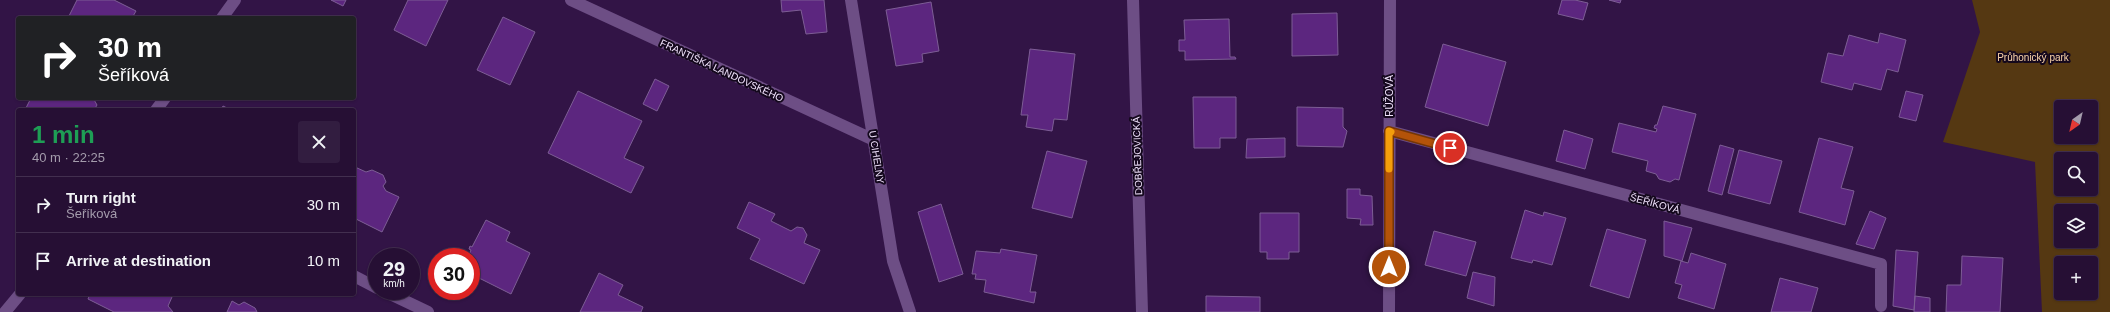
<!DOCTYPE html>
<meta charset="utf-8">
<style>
body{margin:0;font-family:Arial,sans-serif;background:#321d40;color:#f1f3f6;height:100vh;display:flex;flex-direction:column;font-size:15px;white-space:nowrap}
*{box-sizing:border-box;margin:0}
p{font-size:13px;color:#a49cac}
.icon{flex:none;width:22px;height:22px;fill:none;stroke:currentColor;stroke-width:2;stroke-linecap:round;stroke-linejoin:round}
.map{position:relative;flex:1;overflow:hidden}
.side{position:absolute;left:16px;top:108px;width:340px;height:188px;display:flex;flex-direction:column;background:#260f34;border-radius:4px;box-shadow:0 1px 3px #0004,0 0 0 1px #422f4f}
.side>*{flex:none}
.banner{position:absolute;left:16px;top:16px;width:340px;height:84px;border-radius:4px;box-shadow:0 1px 3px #0004,0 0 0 1px #422f4f;background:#202124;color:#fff;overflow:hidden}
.needle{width:26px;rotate:214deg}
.buttons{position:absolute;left:2054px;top:100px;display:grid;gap:8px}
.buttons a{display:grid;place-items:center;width:44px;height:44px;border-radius:4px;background:#260f34;box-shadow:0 1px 3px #0004,0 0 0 1px #422f4f;font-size:20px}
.speed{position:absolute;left:368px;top:248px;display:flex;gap:8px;font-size:20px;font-weight:700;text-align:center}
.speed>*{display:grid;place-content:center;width:52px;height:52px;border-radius:50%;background:#260f34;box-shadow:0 1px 3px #0004,0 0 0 1px #422f4f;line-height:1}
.speed small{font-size:10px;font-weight:400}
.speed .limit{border:6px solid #d22;background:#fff;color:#111}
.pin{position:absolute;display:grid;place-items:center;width:34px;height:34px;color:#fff;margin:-17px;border:2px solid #fff;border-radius:50%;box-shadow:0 1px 4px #0007}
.me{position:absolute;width:44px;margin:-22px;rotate:0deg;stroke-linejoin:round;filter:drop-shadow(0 0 3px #0008)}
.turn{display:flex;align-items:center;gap:14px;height:84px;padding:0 16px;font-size:18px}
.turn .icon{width:52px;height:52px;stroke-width:2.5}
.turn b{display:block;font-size:28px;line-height:34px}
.round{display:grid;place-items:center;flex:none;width:42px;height:42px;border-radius:4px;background:#321d40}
.headline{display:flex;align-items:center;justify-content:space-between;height:68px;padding:0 16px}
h1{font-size:24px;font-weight:600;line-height:30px;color:#1e9e55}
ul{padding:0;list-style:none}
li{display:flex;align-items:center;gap:12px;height:56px;padding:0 16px;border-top:1px solid #422f4f}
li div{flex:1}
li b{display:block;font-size:15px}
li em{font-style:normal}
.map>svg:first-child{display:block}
</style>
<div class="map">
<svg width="2110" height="312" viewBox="0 0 2110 312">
<rect width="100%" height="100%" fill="#321446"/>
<path fill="#553812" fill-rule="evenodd" d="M1972 0H2110V312H2042L2035 162 1943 142 1980 32ZM2061 107H2091V137H2061ZM2061 159H2091V189H2061ZM2061 211H2091V241H2061ZM2061 263H2091V293H2061Z"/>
<path fill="#5c267f" stroke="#7d5d95" d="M77 0H114L136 11 132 18H68Z
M331 0H346L343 6Z
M408 0H448L426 46 394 30Z
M781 0H824L827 32 806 34 801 10 782 12Z
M1562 0H1575L1588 3 1583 20 1558 14Z
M1609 0H1621L1620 3Z
M931 2 939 51 922 54 923 62 896 66 886 10Z
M1337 13 1338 55 1292 56V14Z
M503 17 535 32 510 85 477 70Z
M1229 19 1230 57H1235L1236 59 1185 60V51H1179V40H1185L1184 20Z
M1880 33 1906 40 1898 72 1887 69 1881 90 1854 83 1852 90 1821 82 1828 53 1843 56 1849 35 1878 43Z
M1443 44 1506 62 1488 126 1425 107Z
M1030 49 1075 54 1067 120 1054 119 1052 131 1026 127 1028 115H1021Z
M655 79 669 86 657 111 643 104Z
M578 91 642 121 624 158 644 167 631 193 548 153Z
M1906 91 1923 95 1916 121 1899 117Z
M1193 97H1236V138H1220V148H1194Z
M31 98H93L97 105 94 110H25Z
M223 106 231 110H221Z
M1663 106 1696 114 1679 180 1675 179 1670 182 1659 179 1656 174 1646 171 1648 161 1612 152 1619 123 1656 132 1657 129 1654 128 1655 125H1657Z
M1297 107 1343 108V127L1347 131 1343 147 1297 146Z
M1564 130 1593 139 1585 169 1556 161Z
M1285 138V157L1246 158 1247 139Z
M1819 138 1853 147 1841 188 1854 191 1845 225 1799 212Z
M1720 145 1734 149 1722 195 1708 191Z
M1739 150 1782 161 1770 204 1728 193Z
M1047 151 1087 161 1072 218 1032 208Z
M355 167 366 172 372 170 383 175 386 182 383 186 386 191 399 197 382 232 354 218Z
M1347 189H1360V195L1372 196 1373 225H1360L1361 219 1347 218Z
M749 202 775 214 771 221 791 231 797 227 803 228 807 235 804 243 820 250 804 284 750 259 760 239 737 228Z
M941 204 963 274 939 282 918 212Z
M1525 210 1543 216 1544 212 1566 218 1552 265 1533 260 1532 263 1511 258Z
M1870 211 1886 218 1874 249 1856 244Z
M1260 213H1299V252H1289V259H1267V252H1260Z
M486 220 510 232 506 241 530 253 511 294 471 274V257H468L471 250 469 249 470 246 472 247Z
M1664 221 1692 228 1682 261 1664 256Z
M1607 229 1646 240 1629 298 1590 286Z
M1434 231 1476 242 1466 276 1425 265Z
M1001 249 1037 255 1030 292H1036L1034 303 984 292 986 280 975 279 976 274H972L976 251 1000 253Z
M1896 250 1918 252 1914 310 1893 306Z
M450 252 461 257H448Z
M1691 253 1726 264 1714 309 1678 298 1682 285 1675 283 1681 261 1688 263Z
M1962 256 2003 258 2000 312H1946L1947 285H1961Z
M1473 272 1495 277 1494 306 1467 298Z
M599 273 623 285 618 295 643 307 641 312H580Z
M1780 278 1818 288 1811 312H1771Z
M90 294H170L172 297 168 306 173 312H114L88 299Z
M1206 296 1260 297V312H1206Z
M1915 296 1930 298V312H1914Z
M232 301 239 305 244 302 255 308 257 312H227Z"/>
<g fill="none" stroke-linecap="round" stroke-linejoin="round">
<path stroke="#6d4e85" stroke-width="12" d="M571 0 874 140
M851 0 893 261 910 312
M1133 0 1142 312
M222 18 235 0
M156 110 165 98
M1389 131 1881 264V306
M354 276 377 288
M384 291 428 312
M5 312 20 294
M1389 312 1390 0"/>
</g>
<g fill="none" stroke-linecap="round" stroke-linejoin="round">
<defs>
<path id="route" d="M1389 267V131L1450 148"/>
</defs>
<use href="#route" stroke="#753606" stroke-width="10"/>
<use href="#route" stroke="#b45309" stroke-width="7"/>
<path stroke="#f59e0b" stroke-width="7" d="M1389 169V131L1391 132"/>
</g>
<g text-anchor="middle" stroke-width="4" stroke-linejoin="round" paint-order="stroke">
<g font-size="10" fill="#fcd5ab" stroke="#14081d">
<text x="2033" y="61">Průhonický park</text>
</g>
<g font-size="10" fill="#f1e3fd" stroke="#14081d">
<text transform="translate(722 70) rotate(25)" y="4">FRANTIŠKA LANDOVSKÉHO</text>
<text transform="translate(1389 96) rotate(-90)" y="4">RŮŽOVÁ</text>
<text transform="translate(1137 156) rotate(-92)" y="4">DOBŘEJOVICKÁ</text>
<text transform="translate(877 157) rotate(81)" y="4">U CIHELNY</text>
<text transform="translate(1655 203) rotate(15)" y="4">ŠEŘÍKOVÁ</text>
</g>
</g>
</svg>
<div class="buttons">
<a><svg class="needle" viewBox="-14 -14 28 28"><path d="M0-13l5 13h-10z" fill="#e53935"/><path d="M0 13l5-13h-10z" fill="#a49cac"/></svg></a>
<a><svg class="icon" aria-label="search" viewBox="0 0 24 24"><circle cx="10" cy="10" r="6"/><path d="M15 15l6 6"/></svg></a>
<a><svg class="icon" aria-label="layers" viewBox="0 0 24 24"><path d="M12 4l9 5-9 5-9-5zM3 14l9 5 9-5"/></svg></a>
<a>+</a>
</div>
<div class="speed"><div>29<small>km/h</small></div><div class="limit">30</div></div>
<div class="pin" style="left:1450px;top:148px;background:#d93025"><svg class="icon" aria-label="arrive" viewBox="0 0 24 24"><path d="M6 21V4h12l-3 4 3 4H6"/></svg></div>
<svg class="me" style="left:1389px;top:267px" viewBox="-20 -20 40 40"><circle r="17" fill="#b45309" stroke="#fff" stroke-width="3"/><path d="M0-11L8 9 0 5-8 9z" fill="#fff"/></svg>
<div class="banner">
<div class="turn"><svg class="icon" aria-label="right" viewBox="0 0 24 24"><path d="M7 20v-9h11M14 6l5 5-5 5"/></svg><div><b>30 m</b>Šeříková</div></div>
</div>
<section class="side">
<div class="headline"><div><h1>1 min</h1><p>40 m · 22:25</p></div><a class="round"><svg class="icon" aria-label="close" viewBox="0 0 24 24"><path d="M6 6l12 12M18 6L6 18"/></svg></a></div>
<ul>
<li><svg class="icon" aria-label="right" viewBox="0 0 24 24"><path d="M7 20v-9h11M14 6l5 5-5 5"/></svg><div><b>Turn right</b><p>Šeříková</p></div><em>30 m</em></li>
<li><svg class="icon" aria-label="arrive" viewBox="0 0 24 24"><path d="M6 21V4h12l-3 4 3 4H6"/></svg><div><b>Arrive at destination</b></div><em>10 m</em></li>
</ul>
</section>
</div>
